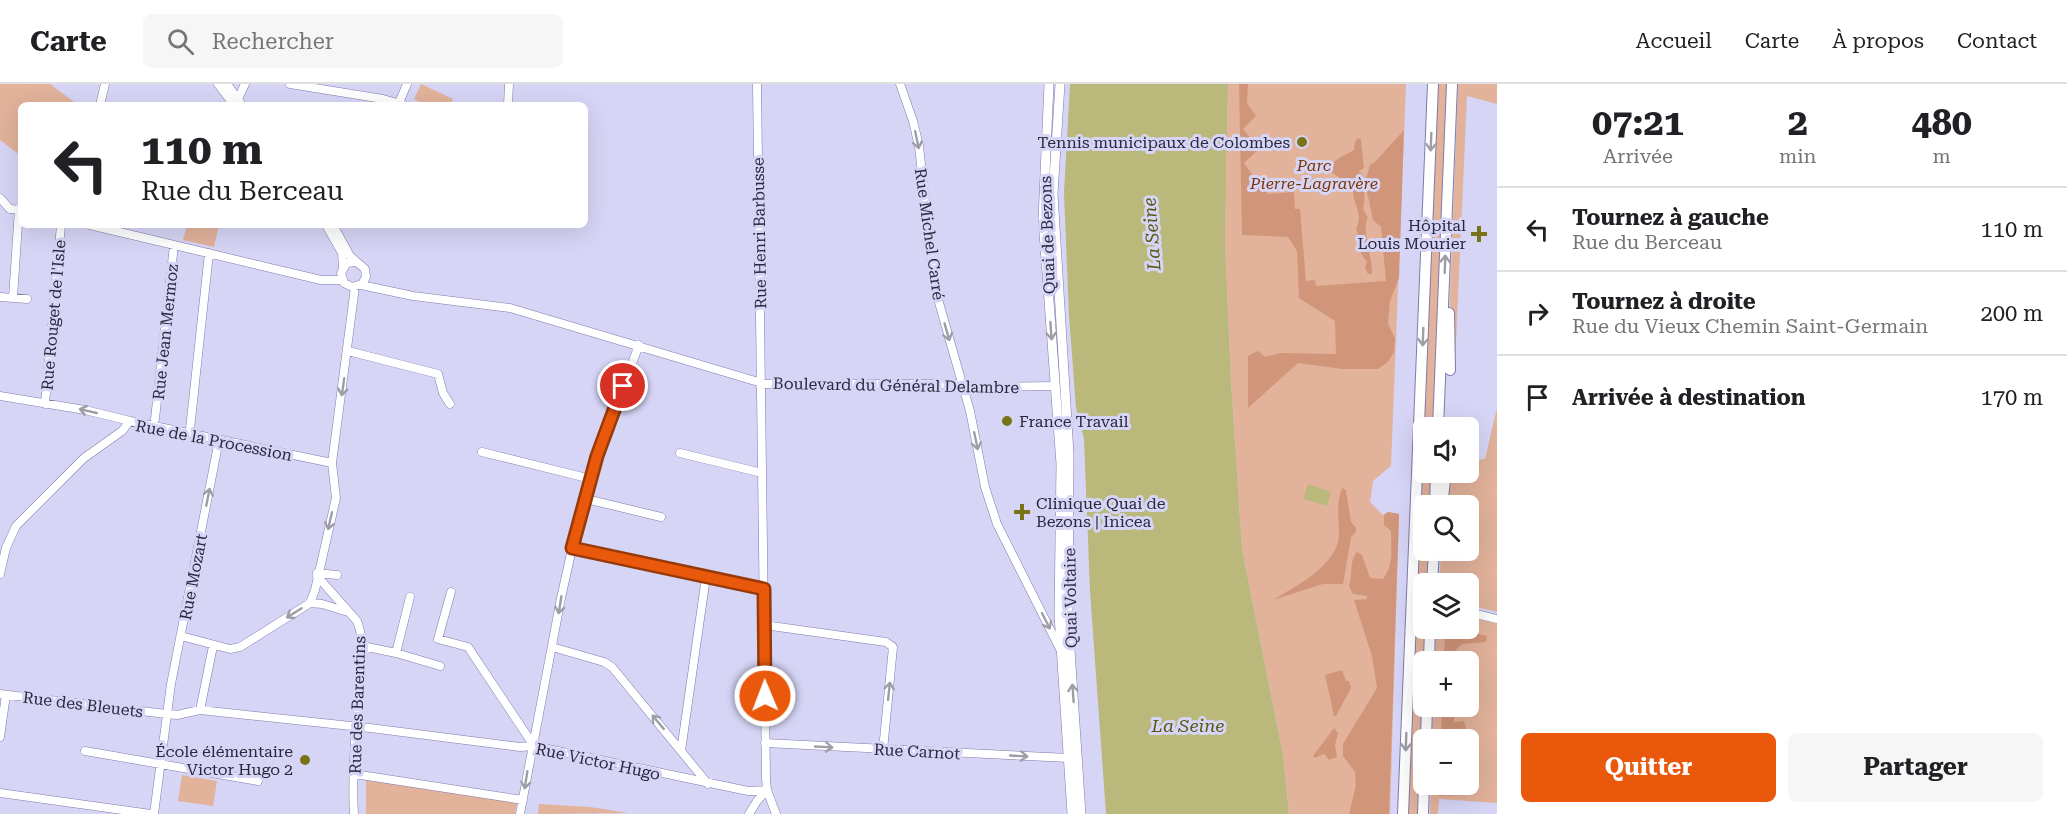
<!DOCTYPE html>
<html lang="fr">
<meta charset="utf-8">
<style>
body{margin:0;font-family:"Roboto Serif",serif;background:#f6f6f6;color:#202124;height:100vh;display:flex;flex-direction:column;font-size:22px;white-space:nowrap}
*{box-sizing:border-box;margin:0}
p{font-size:20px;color:#757577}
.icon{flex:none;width:33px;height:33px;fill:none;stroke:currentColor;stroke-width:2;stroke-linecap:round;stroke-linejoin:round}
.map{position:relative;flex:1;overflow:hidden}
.details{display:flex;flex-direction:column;background:#fff;width:570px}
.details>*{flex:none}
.top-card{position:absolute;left:18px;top:18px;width:570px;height:126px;border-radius:9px;box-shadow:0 6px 24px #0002;background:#fff;color:#202124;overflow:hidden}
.controls{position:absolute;left:1413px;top:333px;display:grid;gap:12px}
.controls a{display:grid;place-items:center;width:66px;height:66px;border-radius:9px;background:#fff;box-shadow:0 6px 24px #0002;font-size:30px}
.pin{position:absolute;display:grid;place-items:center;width:51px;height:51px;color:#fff;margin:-26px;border:3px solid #fff;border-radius:50%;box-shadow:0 2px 6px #0007}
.me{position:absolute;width:66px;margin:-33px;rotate:359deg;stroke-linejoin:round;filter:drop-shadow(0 0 4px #0008)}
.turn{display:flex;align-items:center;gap:21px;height:126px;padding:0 24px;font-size:27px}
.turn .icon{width:78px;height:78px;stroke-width:2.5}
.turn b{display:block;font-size:42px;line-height:51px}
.eta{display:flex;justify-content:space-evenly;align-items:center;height:102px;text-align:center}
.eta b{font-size:36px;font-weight:700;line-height:42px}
.button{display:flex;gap:12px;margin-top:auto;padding:12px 24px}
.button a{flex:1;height:69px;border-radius:9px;background:#ea580c;color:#fff;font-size:24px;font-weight:700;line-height:69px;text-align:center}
.button a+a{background:#f6f6f6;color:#202124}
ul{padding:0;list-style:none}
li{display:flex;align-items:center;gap:18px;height:84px;padding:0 24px;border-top:2px solid #e0e0e0}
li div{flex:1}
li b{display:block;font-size:22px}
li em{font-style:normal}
header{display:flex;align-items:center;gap:36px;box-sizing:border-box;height:84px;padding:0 30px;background:#fff;border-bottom:2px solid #e0e0e0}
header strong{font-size:28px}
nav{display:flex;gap:33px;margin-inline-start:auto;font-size:21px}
.search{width:420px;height:54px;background:#f6f6f6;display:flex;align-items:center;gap:15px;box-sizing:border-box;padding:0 21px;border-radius:9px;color:#757577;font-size:22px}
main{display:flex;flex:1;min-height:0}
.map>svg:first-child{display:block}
</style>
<header>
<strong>Carte</strong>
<div class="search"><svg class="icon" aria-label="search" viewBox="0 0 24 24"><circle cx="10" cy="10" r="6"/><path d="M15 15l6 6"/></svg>Rechercher</div>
<nav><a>Accueil</a><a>Carte</a><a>À propos</a><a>Contact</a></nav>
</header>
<main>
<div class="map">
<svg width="1497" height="730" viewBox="0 0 1497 730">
<rect width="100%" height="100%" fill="#d6d5f6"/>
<path fill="#e2b29b" d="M0 0H50L74 18 72 21H21V72L0 56Z
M421 0 453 15 450 21H426L414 15Z
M1228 0H1406L1391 382 1373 397 1370 418 1383 431 1388 428 1399 430 1390 730H1289L1283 671 1242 465 1231 297 1225 157Z
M1437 0H1448L1434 343 1424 344V388L1432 389 1430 421 1424 422V466L1428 467 1427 499 1424 500 1423 511H1416Z
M1458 0H1497V20L1467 12 1455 280 1451 273 1450 214Z
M187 141H219L214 163 183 156Z
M1497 324V528L1469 521 1468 500H1439L1441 467 1468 466V422L1445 421 1448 389 1468 388 1469 377 1485 375Z
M1416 519H1423L1424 544 1426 545 1418 730H1408Z
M1469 529 1497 536V719L1439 715 1438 730H1430L1431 701 1468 700V656L1432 655 1433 623 1468 622V578L1435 577 1436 545 1468 544Z
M182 691 217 697 213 722 178 717Z
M366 693 518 712 515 730H366Z
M539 720 590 723 628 729 538 730Z"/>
<path fill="#d1967a" d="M1239 0H1248L1247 19 1256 32 1243 45 1259 65 1244 79 1255 95 1268 110 1294 108 1295 125H1300L1306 197 1315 196 1316 202 1386 197 1381 143 1373 136 1365 98 1370 81 1375 78 1404 46 1399 194 1390 217 1388 239 1395 255 1394 268 1388 278 1378 285H1343L1298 279 1248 324V272L1258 267 1265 273 1281 269 1336 270 1335 237 1299 214 1297 167 1288 153 1242 151Z
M1358 54 1361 55 1364 84 1359 87 1363 91C1363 103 1366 113 1363 125L1368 134C1361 145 1373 174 1372 190H1368L1365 184 1367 177C1355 167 1362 156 1356 145 1365 126 1349 119 1354 99L1352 96 1342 95 1328 86C1332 76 1345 71 1354 66L1355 58Z
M1342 404 1346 406 1351 438 1356 444V448L1351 453 1343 500H1323L1273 516C1296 502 1338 481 1339 451 1339 436 1336 418 1342 404Z
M1388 428 1399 430 1389 730H1349L1356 701 1355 688 1343 672V660L1377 604 1372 572 1354 516 1367 515V512L1353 510 1349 502C1353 492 1349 476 1357 468L1362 471 1370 494 1383 495C1394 481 1391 464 1391 447L1384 441V431Z
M1445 545H1455L1487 552 1486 558 1462 560 1454 568V577H1444Z
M1342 586 1346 597H1349L1351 604 1336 632H1334L1325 591Z
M1442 623H1454V638L1464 637 1466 644 1459 655H1441Z
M1334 644 1338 649 1335 661 1337 673 1329 676 1324 670 1315 674 1313 672Z
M1469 681 1476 688 1465 711 1438 712 1439 701 1468 700Z"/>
<path fill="#bab87b" d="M1070 0H1228L1225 157 1231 297 1242 465 1283 671 1289 730H1106L1090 507 1084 355 1076 324 1069 231 1064 109Z
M1308 400 1331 408 1327 422 1303 415Z"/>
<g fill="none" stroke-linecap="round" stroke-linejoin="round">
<defs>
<path id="minor" d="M218 0 234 21
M227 0 242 21
M290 0 383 15 404 21
M757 0 766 695 767 706 776 730
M900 0 913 37 919 62 934 201 970 327 985 403 997 440 1060 565
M238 15 245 0
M399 19 407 0
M100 21 105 0
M508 21 509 0
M0 114 10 125 21 126
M90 141 321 196H342
M326 141 342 169 343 183
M333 141 350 172 365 185 366 193 362 200 352 203 344 199 341 189 347 179 356 178
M361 201 413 212 510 224 765 300H961L975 303 1055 302
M0 213 27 215
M13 214 19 125
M348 267 438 290 443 309 450 320
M0 312 85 326 130 337 332 379
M45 320 61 141
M155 335 174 161
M190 345 209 169
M482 368 591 395
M680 369 762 389
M586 415 661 433
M572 464 764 505
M317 489 337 491
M0 490 6 464 16 442 84 374 122 347 130 337
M317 492 357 537C369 566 359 611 356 642 354 671 352 701 354 730
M451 508 438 555 468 563 534 662
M310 519 315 506 336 414 332 379 355 203
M1468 528 1497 535
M764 541 886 558 893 563 883 666
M181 552 230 565 240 563 310 519 322 520 348 528
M362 562 396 569 440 582
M552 563 604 578 612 583 708 700
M396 569 410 513
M0 610 166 630 177 631 200 626 370 644 520 663 534 662 748 707 767 706
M200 626 213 562
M0 653 6 611
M765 659 1069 674
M85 667 258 697
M681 667 706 493
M354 690 523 716
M0 709 151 730
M154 730 171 600 219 356
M520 730 561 514 574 456 597 372 639 261
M749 730 757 717 767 706"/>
<path id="major" d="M1049 0 1043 135 1061 380 1059 531 1072 730
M1060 0 1053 110 1069 370 1068 536 1081 730"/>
<path id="highway" d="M1449 229 1450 286
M1438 344 1452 0
M1435 422 1436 388
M1442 422 1446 388
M1432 500 1434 466
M1429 578 1430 544
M1426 656 1427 622
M1403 730 1433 0
M1423 730 1424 700"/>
</defs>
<use href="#minor" stroke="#7e7bad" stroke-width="9"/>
<use href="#major" stroke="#7e7bad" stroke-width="10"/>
<use href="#highway" stroke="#7e7bad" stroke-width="12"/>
<use href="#minor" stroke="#fff" stroke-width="8"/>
<use href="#major" stroke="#fff" stroke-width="9"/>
<use href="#highway" stroke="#fff" stroke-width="10"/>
</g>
<defs><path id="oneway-shaft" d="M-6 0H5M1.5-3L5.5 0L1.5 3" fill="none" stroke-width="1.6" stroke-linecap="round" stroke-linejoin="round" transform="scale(1.5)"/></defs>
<g stroke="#9f9ea8">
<use href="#oneway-shaft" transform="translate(917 56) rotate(78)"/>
<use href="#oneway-shaft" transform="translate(1431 58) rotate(92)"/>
<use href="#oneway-shaft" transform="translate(1445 180) rotate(-88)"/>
<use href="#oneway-shaft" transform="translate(1051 247) rotate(86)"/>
<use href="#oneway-shaft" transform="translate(947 248) rotate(74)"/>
<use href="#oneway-shaft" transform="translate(1423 253) rotate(92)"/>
<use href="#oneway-shaft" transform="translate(343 303) rotate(98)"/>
<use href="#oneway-shaft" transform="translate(88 327) rotate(-167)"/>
<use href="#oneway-shaft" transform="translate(976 357) rotate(78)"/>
<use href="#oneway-shaft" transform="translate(208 413) rotate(-79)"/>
<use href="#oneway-shaft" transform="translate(330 437) rotate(103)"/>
<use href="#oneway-shaft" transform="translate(560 521) rotate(99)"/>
<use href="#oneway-shaft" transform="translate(294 529) rotate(148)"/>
<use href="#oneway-shaft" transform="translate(1046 537) rotate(63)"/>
<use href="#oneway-shaft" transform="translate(889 607) rotate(-84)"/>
<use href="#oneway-shaft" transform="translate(1073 609) rotate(-94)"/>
<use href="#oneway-shaft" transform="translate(658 638) rotate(-130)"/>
<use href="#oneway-shaft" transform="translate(1406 658) rotate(92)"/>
<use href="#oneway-shaft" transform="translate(824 663) rotate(3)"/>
<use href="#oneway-shaft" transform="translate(1019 672) rotate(3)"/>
<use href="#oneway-shaft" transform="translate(526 696) rotate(99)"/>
</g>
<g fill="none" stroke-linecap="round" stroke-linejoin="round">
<defs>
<path id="route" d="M623 302 597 372 572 464 764 505 765 612"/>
</defs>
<use href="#route" stroke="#983908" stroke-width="15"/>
<use href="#route" stroke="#ea580c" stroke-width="10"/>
</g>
<g fill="#777316" stroke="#d6d5f6" stroke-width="2">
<circle cx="1302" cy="58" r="6"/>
<path d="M1476 141h6v6h6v6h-6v6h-6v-6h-6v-6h6z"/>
<circle cx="1007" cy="337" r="6"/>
<path d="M1019 419h6v6h6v6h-6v6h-6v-6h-6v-6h6z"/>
<circle cx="305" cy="676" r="6"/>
</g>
<g text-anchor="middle" stroke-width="6" stroke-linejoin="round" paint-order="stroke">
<g font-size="16" fill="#2a283d" stroke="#d6d5f6" text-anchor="end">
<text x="1290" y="64">Tennis municipaux de Colombes</text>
<text x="1466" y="147">Hôpital<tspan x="1466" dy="18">Louis Mourier</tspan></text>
<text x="1019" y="343" text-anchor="start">France Travail</text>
<text x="1036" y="425" text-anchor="start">Clinique Quai de<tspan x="1036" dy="18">Bezons | Inicea</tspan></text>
<text x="293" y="673">École élémentaire<tspan x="293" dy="18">Victor Hugo 2</tspan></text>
</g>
<g font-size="16" font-style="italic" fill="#7b3507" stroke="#d6d5f6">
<text x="1314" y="87">Parc<tspan x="1314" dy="18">Pierre-Lagravère</tspan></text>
</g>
<g font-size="16" fill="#2a283d" stroke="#d6d5f6">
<text transform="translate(759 149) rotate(-91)" y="6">Rue Henri Barbusse</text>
<text transform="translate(930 150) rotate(82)" y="6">Rue Michel Carré</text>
<text transform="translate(1047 151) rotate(-92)" y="6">Quai de Bezons</text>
<text transform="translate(53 231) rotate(-85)" y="6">Rue Rouget de l'Isle</text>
<text transform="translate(165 248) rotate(-84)" y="6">Rue Jean Mermoz</text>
<text transform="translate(896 301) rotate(1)" y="6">Boulevard du Général Delambre</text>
<text transform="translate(214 356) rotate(11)" y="6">Rue de la Procession</text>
<text transform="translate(193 493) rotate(-79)" y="6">Rue Mozart</text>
<text transform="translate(1070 514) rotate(-91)" y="6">Quai Voltaire</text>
<text transform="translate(83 620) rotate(7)" y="6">Rue des Bleuets</text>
<text transform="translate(357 621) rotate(-88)" y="6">Rue des Barentins</text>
<text transform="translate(917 667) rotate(3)" y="6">Rue Carnot</text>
<text transform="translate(598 677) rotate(12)" y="6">Rue Victor Hugo</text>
</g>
<g font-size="18" font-style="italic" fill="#5a570e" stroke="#d6d5f6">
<text transform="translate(1152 150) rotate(-94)" y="6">La Seine</text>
<text x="1188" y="648">La Seine</text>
</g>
</g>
</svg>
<div class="controls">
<a><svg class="icon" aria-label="sound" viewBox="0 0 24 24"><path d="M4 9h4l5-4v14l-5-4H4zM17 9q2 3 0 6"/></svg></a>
<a><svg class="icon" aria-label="search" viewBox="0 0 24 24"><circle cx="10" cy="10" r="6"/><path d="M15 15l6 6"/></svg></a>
<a><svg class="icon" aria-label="layers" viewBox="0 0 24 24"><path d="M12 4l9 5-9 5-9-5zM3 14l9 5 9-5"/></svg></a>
<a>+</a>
<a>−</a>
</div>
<div class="pin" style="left:623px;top:302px;background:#d93025"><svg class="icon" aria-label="arrive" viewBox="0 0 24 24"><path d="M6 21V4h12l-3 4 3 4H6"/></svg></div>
<svg class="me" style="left:765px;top:612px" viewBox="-20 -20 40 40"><circle r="17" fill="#ea580c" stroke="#fff" stroke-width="3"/><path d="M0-11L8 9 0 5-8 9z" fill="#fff"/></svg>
<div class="top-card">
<div class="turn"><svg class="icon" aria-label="left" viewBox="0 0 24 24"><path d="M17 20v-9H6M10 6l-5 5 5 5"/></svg><div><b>110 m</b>Rue du Berceau</div></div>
</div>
</div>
<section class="details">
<div class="eta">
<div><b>07:21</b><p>Arrivée</p></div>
<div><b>2</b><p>min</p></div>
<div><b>480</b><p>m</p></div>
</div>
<ul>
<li><svg class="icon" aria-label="left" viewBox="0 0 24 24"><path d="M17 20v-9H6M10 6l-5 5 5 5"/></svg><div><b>Tournez à gauche</b><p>Rue du Berceau</p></div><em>110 m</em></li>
<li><svg class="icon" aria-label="right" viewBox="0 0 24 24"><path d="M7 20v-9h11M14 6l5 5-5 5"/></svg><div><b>Tournez à droite</b><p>Rue du Vieux Chemin Saint-Germain</p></div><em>200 m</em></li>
<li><svg class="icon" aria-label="arrive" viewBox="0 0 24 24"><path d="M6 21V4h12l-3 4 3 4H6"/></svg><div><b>Arrivée à destination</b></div><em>170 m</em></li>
</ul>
<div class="button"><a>Quitter</a><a>Partager</a></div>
</section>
</main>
